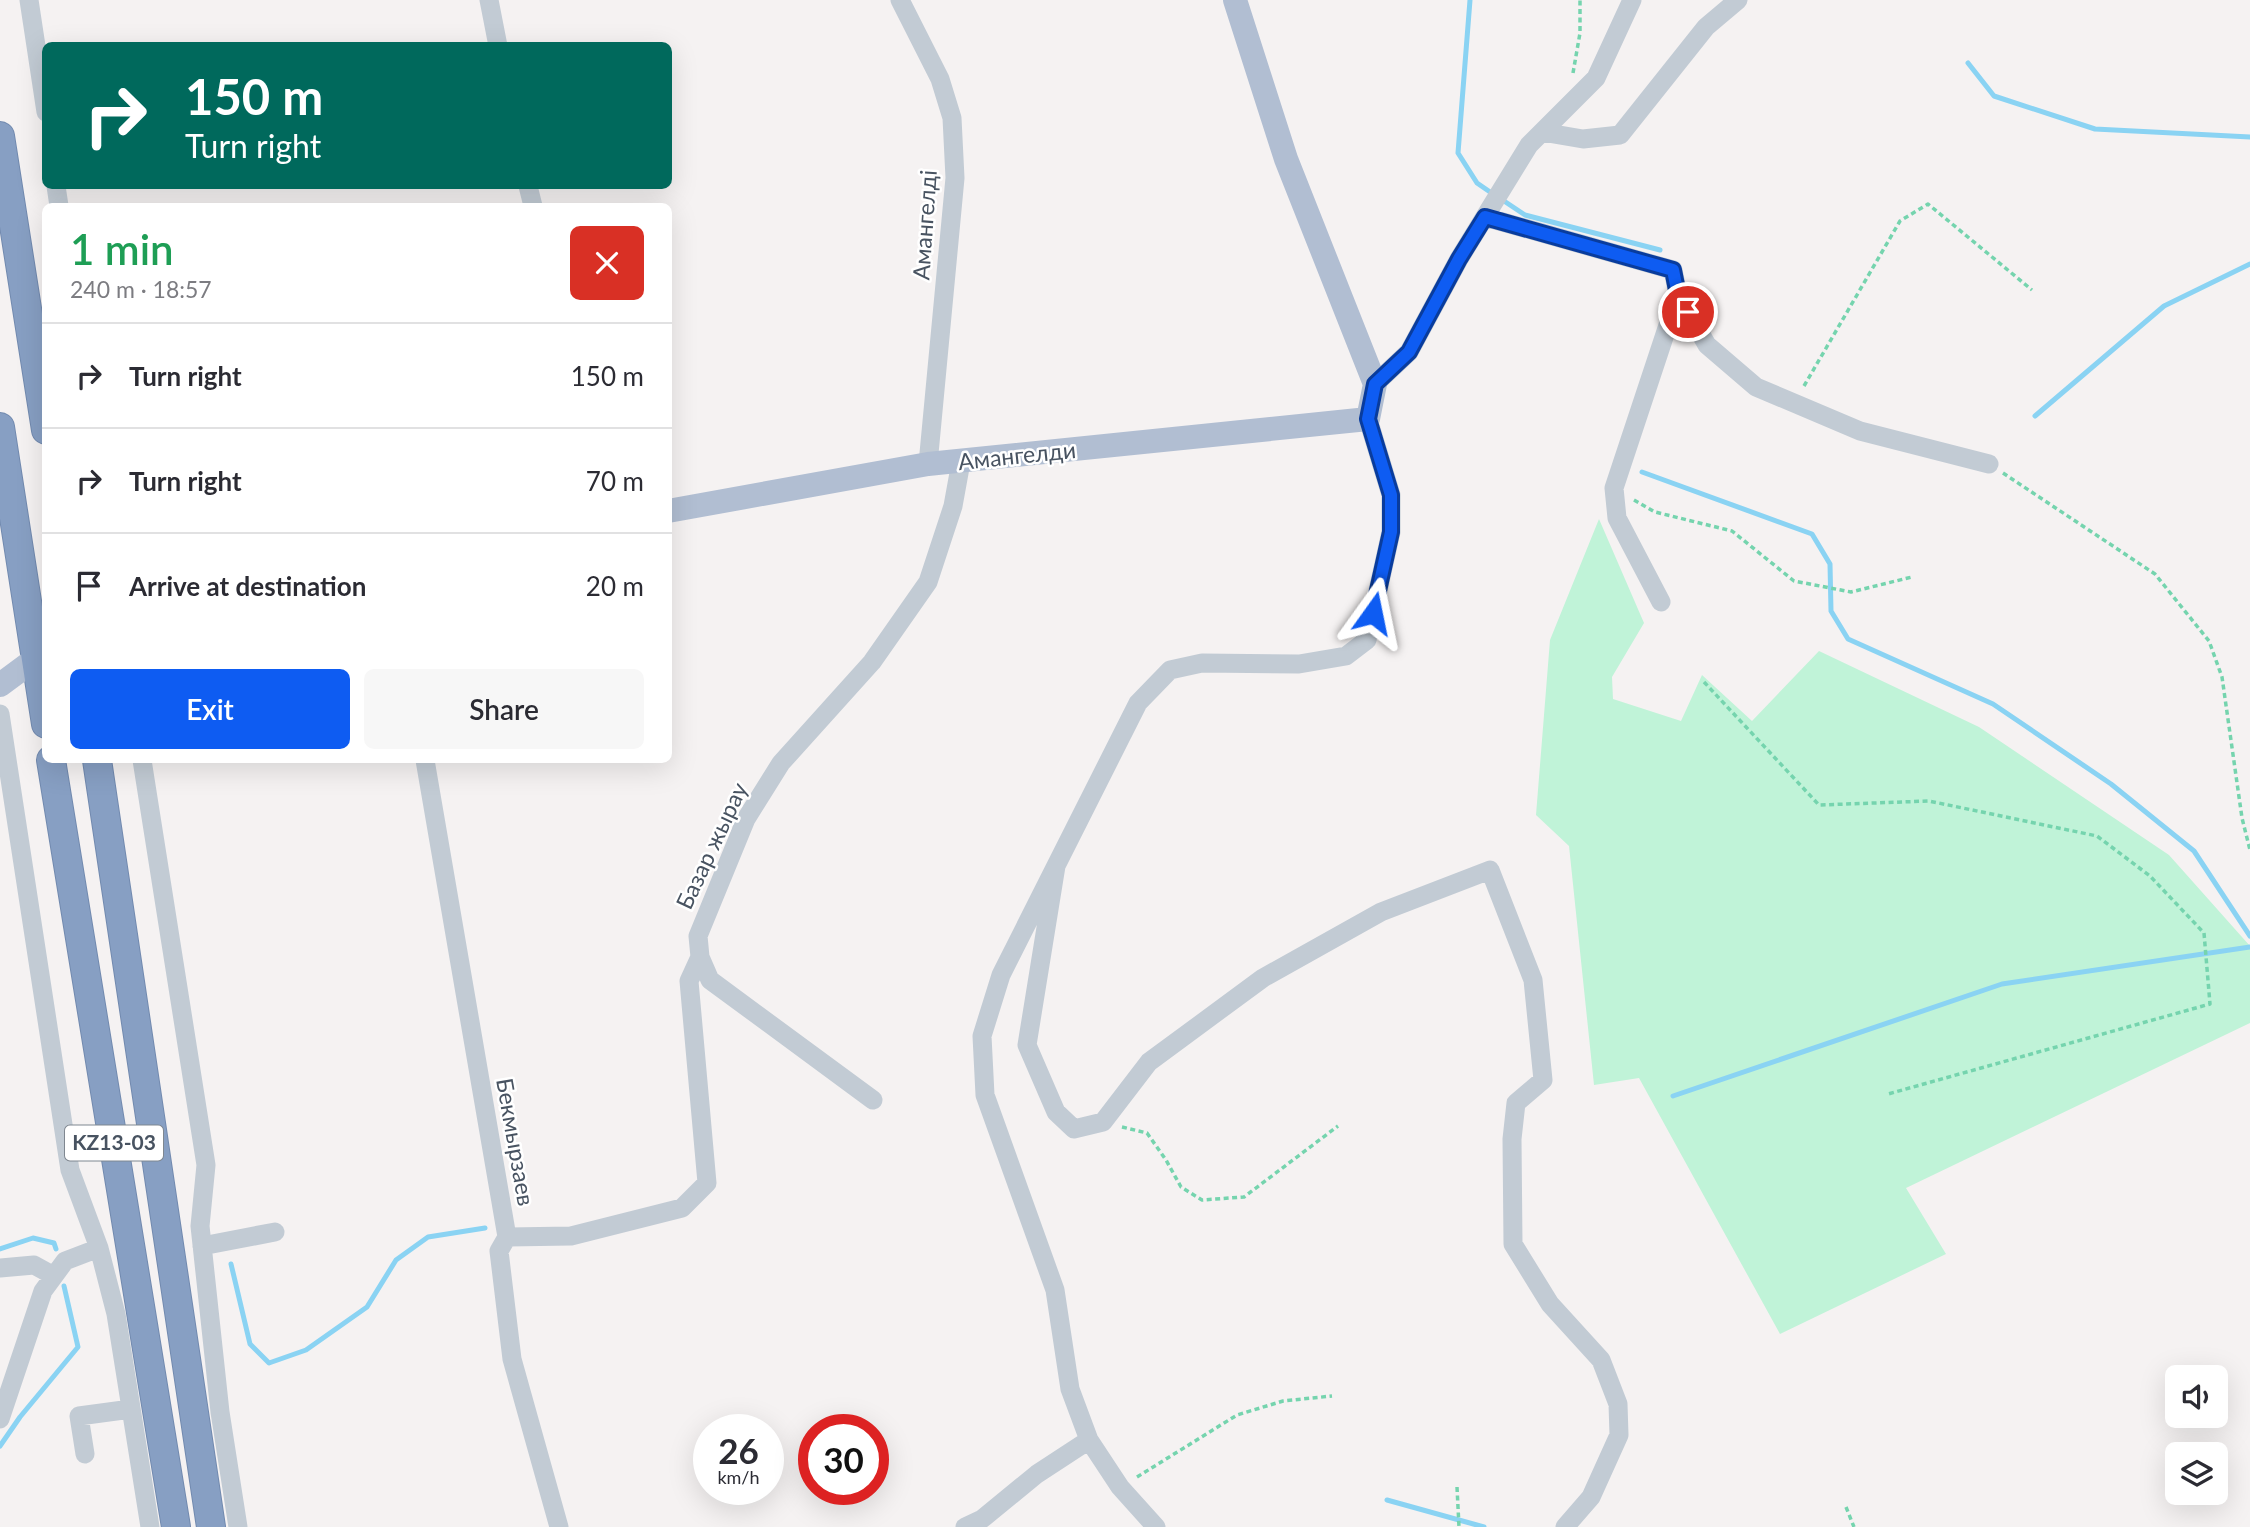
<!DOCTYPE html>
<meta charset="utf-8">
<style>
body{margin:0;font-family:Lato,sans-serif;background:#f7f7f7;color:#2b2b33;height:100vh;display:flex;flex-direction:column;font-size:26px;white-space:nowrap}
*{box-sizing:border-box;margin:0}
p{font-size:23px;color:#7c7c81}
.icon{flex:none;width:38px;height:38px;fill:none;stroke:currentColor;stroke-width:2;stroke-linecap:round;stroke-linejoin:round}
.map{position:relative;flex:1;overflow:hidden}
.panel{position:absolute;left:42px;top:203px;width:630px;height:560px;display:flex;flex-direction:column;background:#fff;border-radius:10px;box-shadow:0 7px 28px #0002}
.panel>*{flex:none}
.top-card{position:absolute;left:42px;top:42px;width:630px;height:147px;border-radius:10px;box-shadow:0 7px 28px #0002;background:#00695c;color:#fff;overflow:hidden}
.tools{position:absolute;left:2165px;top:1365px;display:grid;gap:14px}
.tools a{display:grid;place-items:center;width:63px;height:63px;border-radius:10px;background:#fff;box-shadow:0 7px 28px #0002;font-size:35px}
.speed{position:absolute;left:693px;top:1414px;display:flex;gap:14px;font-size:35px;font-weight:700;text-align:center}
.speed>*{display:grid;place-content:center;width:91px;height:91px;border-radius:50%;background:#fff;box-shadow:0 7px 28px #0002;line-height:1}
.speed small{font-size:18px;font-weight:400}
.speed .limit{border:10px solid #d22;background:#fff;color:#111}
.pin{position:absolute;display:grid;place-items:center;width:60px;height:60px;color:#fff;margin:-30px;border:4px solid #fff;border-radius:50%;box-shadow:0 2px 7px #0007}
.me{position:absolute;width:77px;margin:-38px;rotate:12deg;stroke-linejoin:round;filter:drop-shadow(0 0 5px #0008)}
.turn{display:flex;align-items:center;gap:24px;height:147px;padding:0 28px;font-size:32px}
.turn .icon{width:91px;height:91px;stroke-width:2.5}
.turn b{display:block;font-size:49px;line-height:60px}
.round{display:grid;place-items:center;flex:none;width:74px;height:74px;border-radius:10px;background:#f7f7f7}
.headline{display:flex;align-items:center;justify-content:space-between;height:119px;padding:0 28px}
h1{font-size:42px;font-weight:600;line-height:52px;color:#1e9e55}
.cta{display:flex;gap:14px;margin-top:auto;padding:14px 28px}
.cta a{flex:1;height:80px;border-radius:10px;background:#0e5cf2;color:#fff;font-size:28px;font-weight:600;line-height:80px;text-align:center}
.cta a+a{background:#f7f7f7;color:#2b2b33}
ul{padding:0;list-style:none}
li{display:flex;align-items:center;gap:21px;height:105px;padding:0 28px;border-top:2px solid #e1e1e2}
li div{flex:1}
li b{display:block;font-size:26px}
li em{font-style:normal}
.map>svg:first-child{display:block}
</style>
<div class="map">
<svg width="2250" height="1527" viewBox="0 0 2250 1527">
<rect width="100%" height="100%" fill="#f5f2f2"/>
<path fill="#c0f3d8" d="M1599 519 1644 623 1612 677 1613 699 1681 721 1702 675 1752 721 1819 651 1979 727 2169 855 2250 946V1023L1906 1188 1946 1254 1780 1334 1639 1078 1594 1085 1569 846 1536 815 1550 640Z"/>
<g fill="none" stroke-linecap="round" stroke-linejoin="round">
<path stroke="#8ad3f3" stroke-width="5" d="M1470 0 1458 153 1477 183 1493 194
M1968 63 1994 96 2095 129 2250 137
M1501 199 1525 215 1660 250
M2035 416 2164 306 2250 264
M1642 472 1812 534 1830 564 1831 611 1848 639 1993 704 2111 784 2194 851 2250 936
M1673 1096 2002 984 2250 947
M0 1249 33 1238 54 1243 56 1249
M231 1264 250 1344 269 1363 306 1350 367 1307 396 1260 428 1237 485 1228
M0 1446 20 1417 78 1347 64 1286
M1387 1500 1484 1527"/>
<defs>
<path id="highway" d="M0 136 46 430
M0 427 46 724
M51 760 176 1527
M97 760 211 1527"/>
</defs>
<use href="#highway" stroke="#728aaf" stroke-width="30"/>
<path stroke="#75d4ae" stroke-width="3.5" stroke-dasharray="5 3.5" stroke-linecap="butt" d="M1573 73 1580 33V0
M1804 386 1900 221 1928 204 2032 290
M2003 473 2155 574 2209 641 2222 677 2242 818 2250 850
M1634 500 1655 512 1732 531 1794 581 1851 592 1912 577
M1704 682 1819 805 1929 801 2097 836 2150 876 2204 933 2210 1004 1888 1094
M1122 1127 1147 1133 1166 1160 1181 1187 1202 1200 1244 1197 1338 1126
M1137 1477 1237 1415 1283 1401 1332 1396
M1457 1487 1459 1527
M1846 1507 1854 1527"/>
<path stroke="#c2cbd4" stroke-width="19" d="M29 0 46 112
M489 0 498 46
M900 0 940 79 952 118 955 178 928 464
M1542 132 1583 139 1620 135 1706 27 1738 0
M56 186 59 206
M528 186 533 206
M1485 217 1673 270 1678 295 1614 488 1617 518 1661 602
M1678 295 1707 345 1756 387 1860 431 1989 464
M1375 384 1409 352 1459 259 1529 145 1596 78 1632 0
M0 714 70 1170 99 1248 116 1314 150 1527
M142 760 206 1165 200 1226 220 1412 238 1527
M425 760 507 1237 499 1251 512 1359 559 1527
M1056 866 1027 1045 1056 1112 1074 1129 1103 1122 1149 1062 1263 978 1381 912 1490 870 1533 980 1543 1080 1516 1103 1512 1139 1513 1244 1550 1304 1601 1360 1618 1404 1619 1435 1591 1497 1565 1527
M873 1100 710 980 700 957 698 936 746 819 781 763 872 662 928 582 953 506 961 462
M507 1237 571 1236 682 1208 707 1183 689 981 700 957
M202 1246 275 1232
M0 1268 34 1265 54 1276
M0 1419 43 1291 65 1261 99 1248
M85 1454 79 1416 131 1409
M965 1527 982 1519 1037 1474 1089 1440
M1156 1527 1120 1487 1089 1440 1070 1389 1055 1290 985 1095 982 1036 1001 975 1138 703 1170 670 1202 663 1299 664 1346 656 1367 640 1391 532V495L1368 419"/>
<path stroke="#b1bed2" stroke-width="24" d="M668 511 928 464 1368 419 1375 384 1286 159 1235 0
M0 685 46 651"/>
<use href="#highway" stroke="#879fc3" stroke-width="28"/>
</g>
<g fill="none" stroke-linecap="round" stroke-linejoin="round">
<defs>
<path id="route" d="M1373 613 1391 532V495L1368 419 1375 384 1409 352 1459 259 1485 217 1673 270 1678 295 1688 312"/>
</defs>
<use href="#route" stroke="#093c9d" stroke-width="18"/>
<use href="#route" stroke="#0e5cf2" stroke-width="12"/>
</g>
<g text-anchor="middle" stroke-width="5" stroke-linejoin="round" paint-order="stroke">
<rect fill="#fff" stroke="#7f8790" stroke-width="2" x="65" y="1125.5" width="98" height="35" rx="5"/>
<g font-size="21" font-weight="bold" fill="#485361">
<text x="114" y="1150">KZ13-03</text>
</g>
<g font-size="23" fill="#485361" stroke="#fff">
<text transform="translate(925 225) rotate(-86)" y="8">Амангелді</text>
<text transform="translate(1017 456) rotate(-6)" y="8">Амангелди</text>
<text transform="translate(712 846) rotate(-65)" y="8">Базар жырау</text>
<text transform="translate(515 1142) rotate(80)" y="8">Бекмырзаев</text>
</g>
</g>
</svg>
<div class="tools">
<a><svg class="icon" aria-label="sound" viewBox="0 0 24 24"><path d="M4 9h4l5-4v14l-5-4H4zM17 9q2 3 0 6"/></svg></a>
<a><svg class="icon" aria-label="layers" viewBox="0 0 24 24"><path d="M12 4l9 5-9 5-9-5zM3 14l9 5 9-5"/></svg></a>
</div>
<div class="speed"><div>26<small>km/h</small></div><div class="limit">30</div></div>
<div class="pin" style="left:1688px;top:312px;background:#d93025"><svg class="icon" aria-label="arrive" viewBox="0 0 24 24"><path d="M6 21V4h12l-3 4 3 4H6"/></svg></div>
<svg class="me" style="left:1373px;top:613px" viewBox="-20 -20 40 40"><path d="M0-17L14 15 0 8-14 15z" fill="#0e5cf2" stroke="#fff" stroke-width="4"/></svg>
<div class="top-card">
<div class="turn"><svg class="icon" aria-label="right" viewBox="0 0 24 24"><path d="M7 20v-9h11M14 6l5 5-5 5"/></svg><div><b>150 m</b>Turn right</div></div>
</div>
<section class="panel">
<div class="headline"><div><h1>1 min</h1><p>240 m · 18:57</p></div><a class="round" style="background:#d93025;color:#fff"><svg class="icon" aria-label="close" viewBox="0 0 24 24"><path d="M6 6l12 12M18 6L6 18"/></svg></a></div>
<ul>
<li><svg class="icon" aria-label="right" viewBox="0 0 24 24"><path d="M7 20v-9h11M14 6l5 5-5 5"/></svg><div><b>Turn right</b></div><em>150 m</em></li>
<li><svg class="icon" aria-label="right" viewBox="0 0 24 24"><path d="M7 20v-9h11M14 6l5 5-5 5"/></svg><div><b>Turn right</b></div><em>70 m</em></li>
<li><svg class="icon" aria-label="arrive" viewBox="0 0 24 24"><path d="M6 21V4h12l-3 4 3 4H6"/></svg><div><b>Arrive at destination</b></div><em>20 m</em></li>
</ul>
<div class="cta"><a>Exit</a><a>Share</a></div>
</section>
</div>
